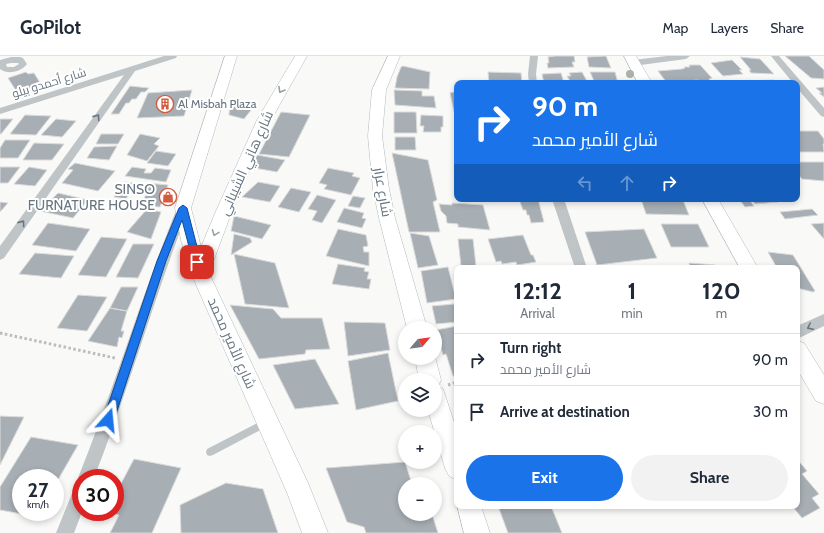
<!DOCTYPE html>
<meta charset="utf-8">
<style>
body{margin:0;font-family:Cabin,Cairo,sans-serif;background:#f2f2f3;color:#1f2937;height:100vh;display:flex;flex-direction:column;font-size:15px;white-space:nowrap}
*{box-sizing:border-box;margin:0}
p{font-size:13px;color:#747a83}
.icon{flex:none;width:22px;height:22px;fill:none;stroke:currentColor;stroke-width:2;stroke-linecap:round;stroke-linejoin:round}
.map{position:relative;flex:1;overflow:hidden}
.details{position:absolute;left:454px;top:209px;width:346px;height:244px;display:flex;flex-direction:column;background:#fff;border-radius:8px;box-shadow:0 2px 6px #0003}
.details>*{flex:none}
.guide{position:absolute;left:454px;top:24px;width:346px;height:122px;border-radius:8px;box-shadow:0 2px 6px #0003;background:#1a73e8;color:#fff;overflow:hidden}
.needle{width:26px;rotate:61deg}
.tools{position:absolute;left:398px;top:265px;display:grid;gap:8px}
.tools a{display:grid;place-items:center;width:44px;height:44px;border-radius:50%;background:#fff;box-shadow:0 2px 6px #0003;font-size:20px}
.speed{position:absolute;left:12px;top:413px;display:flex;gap:8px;font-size:20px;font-weight:700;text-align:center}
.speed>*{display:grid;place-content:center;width:52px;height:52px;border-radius:50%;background:#fff;box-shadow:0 2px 6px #0003;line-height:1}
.speed small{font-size:10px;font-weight:400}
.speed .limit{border:6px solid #d22;background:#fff;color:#111}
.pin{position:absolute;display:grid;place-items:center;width:34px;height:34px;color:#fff;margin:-17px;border-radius:8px;box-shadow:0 2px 6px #0006}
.me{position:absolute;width:44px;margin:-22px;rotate:18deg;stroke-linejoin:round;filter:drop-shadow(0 0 3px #0008)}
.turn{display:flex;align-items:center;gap:14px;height:84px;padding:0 12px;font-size:18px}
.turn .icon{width:52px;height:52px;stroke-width:2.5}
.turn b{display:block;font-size:28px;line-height:34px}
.lanes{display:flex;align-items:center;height:38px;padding:0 12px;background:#0003;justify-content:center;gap:20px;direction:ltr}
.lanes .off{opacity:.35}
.eta{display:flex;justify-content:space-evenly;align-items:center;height:68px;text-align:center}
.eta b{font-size:24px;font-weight:800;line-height:28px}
.primary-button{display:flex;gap:8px;margin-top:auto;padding:8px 12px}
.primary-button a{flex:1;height:46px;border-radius:24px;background:#1a73e8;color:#fff;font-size:16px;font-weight:800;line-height:46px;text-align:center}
.primary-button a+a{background:#f2f2f3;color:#1f2937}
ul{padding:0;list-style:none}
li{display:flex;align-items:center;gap:12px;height:52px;padding:0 12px;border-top:1px solid #e0e1e3}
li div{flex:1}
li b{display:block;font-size:15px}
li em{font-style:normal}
header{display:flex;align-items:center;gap:24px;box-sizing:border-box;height:56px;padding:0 20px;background:#fff;border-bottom:1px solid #e0e1e3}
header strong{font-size:19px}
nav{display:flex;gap:22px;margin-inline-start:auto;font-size:14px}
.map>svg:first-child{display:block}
</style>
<header>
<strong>GoPilot</strong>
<nav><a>Map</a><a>Layers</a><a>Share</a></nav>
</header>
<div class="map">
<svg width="824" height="477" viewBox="0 0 824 477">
<rect width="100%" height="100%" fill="#f9f9f8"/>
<path fill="#a7aeb4" stroke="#dbdbda" d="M555 0H574L575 6H572L574 11 548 12 547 7H549L548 1Z
M606 0 611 12 589 11 587 1Z
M785 0H809L824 14V23L811 22Z
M740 1 760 3 774 18 751 17 749 14H751Z
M732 4 742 14H739L743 18 723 20 711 7Z
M689 9H700L712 22 709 23 711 25 699 26 698 24 667 27 658 15 682 13 685 12 684 11H690Z
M403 10 430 16 429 33 395 32 397 21 401 11Z
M26 16 28 18 34 17 42 30 18 38 8 22Z
M488 16 521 17 522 27H489Z
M582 16 588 27H574L573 25H570L567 20H571L569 17Z
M590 16H615L618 27H595Z
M561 17 564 27H544L542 18Z
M774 24 777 27H745L743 25Z
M130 30 149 32 145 36H141L136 43H132L129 47H126L119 58H111Z
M824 31V41L819 37H822L816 32Z
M192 34 184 60 137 62 148 37Z
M394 34 422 35V40H434L436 52 395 49Z
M457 35V55L454 56 450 37Z
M230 45 255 49 244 63 229 59Z
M281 56 310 59 289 101 259 98Z
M394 56H416L417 77H394Z
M25 59 51 60 36 79 10 78Z
M421 59 443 60V71H441V76H423L424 70H420Z
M0 63H13L1 78H0Z
M56 63 76 65 62 81 41 79Z
M797 75H818L824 83V88H823L824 96H797Z
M101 78H124L118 88H96Z
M140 78 160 82 154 88 159 90 147 105 127 99Z
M395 81H415L416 94H395Z
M5 84H30L18 102H0V92Z
M34 87 64 88 52 104H23Z
M117 90 109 104 87 102 94 91Z
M156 95 176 98 168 110 147 107Z
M392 97 428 104 437 144 433 146 440 176H409Z
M257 99 285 104 277 116 249 111Z
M797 106H824V125L802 123 797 117Z
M75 107 115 115 98 135 62 127 73 114 68 113Z
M0 111H20L8 127H0Z
M29 111 47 114 35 130 14 128Z
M132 111 146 113 144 117H151L155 112 171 114 166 126 125 120Z
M328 112 354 117 352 120 360 122 351 139 324 133 327 129 319 127Z
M124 126 142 128 137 134 141 135 146 127 168 129 160 151 139 149 147 138 130 136 126 143 114 141Z
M258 126 280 130 270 146 242 141Z
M291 132 311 136 299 156 278 151Z
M58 137 88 144 73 162 40 155Z
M317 139 336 144 322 167 312 164 317 155 308 153Z
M353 140 365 142 360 152 348 150Z
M519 143H538L544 166 531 167 529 159H527L526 154H523Z
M641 143 683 144 689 159 646 158Z
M739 143H749L754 150 745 151Z
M751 143H776L778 146 755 148Z
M0 146 8 147 0 156Z
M452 147 483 149 490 174 458 171V168L447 167 446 160 441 155 439 148 452 149Z
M344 152 364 157 362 162 366 163 362 172 337 166Z
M147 153 161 156 151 183 127 176Z
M812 153 818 159 785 163 780 156Z
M234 160 271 169 262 183 231 175Z
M48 167 90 173 76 195 32 189Z
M824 167V183L811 168Z
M661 168H698L709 191H671Z
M338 173 366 179 368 190 363 191 364 196H369V210L326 200Z
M644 173 657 202 597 209 585 176Z
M410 177 429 180 438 209 418 212Z
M234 178 250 182 252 186 231 199Z
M523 179 531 199H533L536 206 517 209 516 206 502 208 501 205 496 206 488 183Z
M101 181 127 183 106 221 78 219Z
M458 183H473L476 210H461Z
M133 188H154L138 222 116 221Z
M768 196 793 199 815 235 813 236 797 232V212H777Z
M35 197 74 200 61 222 19 218Z
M234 198 275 207 289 252 245 248Z
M689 207 715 209 716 212H687V210H690Z
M338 208 365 212 364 215 369 216 367 223H371L369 233 332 228Z
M448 211 456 243 427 247 421 215Z
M121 231H138L127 255 110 252Z
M78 239 107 241 87 275 57 272Z
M454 248 457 266 436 268 432 250Z
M230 249 273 253 281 262H322L330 293 306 294 305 298 259 303Z
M110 252 127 255 121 275H124L122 282 119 281 117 291 88 285Z
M344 266 385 267 390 294 348 300Z
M457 270V319L453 320 446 298 443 299 436 274Z
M388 297 398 345 356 354 348 305Z
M315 303 339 348 295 353 273 309Z
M0 360 24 361 0 409Z
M31 381 78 389 55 429V422H21V456H40L38 461 0 454V431Z
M134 403 181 412 152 477H110L119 459 107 456H115V439Z
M797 403 807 415 802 418 819 438 812 442 820 452 802 462 792 450H797Z
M405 406 412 428H405V458H432L438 477H366L364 471 347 466 326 412Z
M226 427 263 433 278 477H181L180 449Z
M498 450H551L562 477H508Z"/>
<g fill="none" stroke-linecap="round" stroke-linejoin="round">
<defs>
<path id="secondary" d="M225 0H237L191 152 201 191 216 155 257 64 295 0H307L271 64 232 155 209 217 308 427 328 477H302L288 439 191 217 181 184 175 152Z
M388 0H400L386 34 382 80 389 133 395 162 427 272H407L379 162 373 133 368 80 372 34Z
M624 0H636L652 27H638Z
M702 143H718L758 212H740Z
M797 285 804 287 824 319V348L816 345 797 313Z
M435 301 441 324 438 331 443 333 457 375V424L449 420 445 412 428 354H435V324H419L415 302Z
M457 449 481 450 490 477H464Z"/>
</defs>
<use href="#secondary" stroke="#b4babe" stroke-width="1"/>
<path stroke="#babdc0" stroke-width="2.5" stroke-dasharray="2 2" stroke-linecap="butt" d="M0 277 4 278"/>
<path stroke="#babdc0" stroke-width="3" stroke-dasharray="2.5 2.5" stroke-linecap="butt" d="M0 277 115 302
M448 329 457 326"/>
<path fill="#bfc4c7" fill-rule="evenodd" d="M265 363 268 364 269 367 268 370 213 399 210 400 207 399 206 396 207 393Z"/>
<path fill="#bfc4c7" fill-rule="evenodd" d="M164 0H177L176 2 135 15 4 202 0 204V190L124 19 0 58V52Z
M530 0H538L536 18 537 27H529L528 18Z
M667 0H690L686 3 633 10 629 7 633 4Z
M771 0H779L824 52V61L821 60 797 32V27H793Z
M20 1 23 2 27 8C21 16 8 19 0 13V4L11 1ZM11 7H18L19 8 14 11H7L6 8Z
M552 143H564L587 212H575Z
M183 148 187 149 189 152C154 241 129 333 94 422H81L82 456 74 477H56L75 430 80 428 78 422C114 333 141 241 177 152L179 149Z
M824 258V270L797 283V270Z"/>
<use href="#secondary" fill="#fff" fill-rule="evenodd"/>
</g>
<circle fill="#aab2a8" cx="630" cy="18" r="4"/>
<defs><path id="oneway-chevron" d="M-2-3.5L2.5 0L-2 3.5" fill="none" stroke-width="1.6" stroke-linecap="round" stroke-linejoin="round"/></defs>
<g stroke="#959fa6">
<use href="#oneway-chevron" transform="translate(281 34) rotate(120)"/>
<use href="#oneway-chevron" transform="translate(215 177) rotate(111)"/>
</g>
<g stroke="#677680">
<use href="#oneway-chevron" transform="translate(97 61) rotate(-55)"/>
<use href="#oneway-chevron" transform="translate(22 167) rotate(-55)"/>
<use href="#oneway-chevron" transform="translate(810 271) rotate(154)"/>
</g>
<path fill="#1a73e8" stroke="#114b97" d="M183 149 187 152 201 206 197 209 193 206 182 164 166 205 114 364 112 367 108 369 104 367 103 364 157 205 179 152Z"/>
<defs>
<symbol id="building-ring" viewBox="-11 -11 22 22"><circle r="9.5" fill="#fff" stroke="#d35b3e" stroke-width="1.5"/><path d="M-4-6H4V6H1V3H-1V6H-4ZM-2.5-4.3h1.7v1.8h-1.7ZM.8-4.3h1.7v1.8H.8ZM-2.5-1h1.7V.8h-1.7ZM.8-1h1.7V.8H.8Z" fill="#d35b3e"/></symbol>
<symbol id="shop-ring" viewBox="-11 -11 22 22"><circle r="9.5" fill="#fff" stroke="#d35b3e" stroke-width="1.5"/><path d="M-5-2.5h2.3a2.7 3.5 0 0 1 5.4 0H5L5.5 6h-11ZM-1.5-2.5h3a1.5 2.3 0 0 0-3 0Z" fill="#d35b3e"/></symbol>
</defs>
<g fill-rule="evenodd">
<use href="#building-ring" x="155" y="38" width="20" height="20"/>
<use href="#shop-ring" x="158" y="131" width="20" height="20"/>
</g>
<g text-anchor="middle" stroke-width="4" stroke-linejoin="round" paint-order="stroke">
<g font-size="12" fill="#677680" stroke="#fff">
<text transform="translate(49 27) rotate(-17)" y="4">شارع أحمدو بيلو</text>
</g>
<g font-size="12" fill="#677680" stroke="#fff" text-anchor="start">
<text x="178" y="52">Al Misbah Plaza</text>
</g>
<g font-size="14" fill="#677680" stroke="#fff">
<text transform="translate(246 107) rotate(-66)" y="5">شارع هاني الشيباني</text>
<text transform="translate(383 136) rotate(80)" y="5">شارع عرار</text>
<text transform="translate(232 287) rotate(66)" y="5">شارع الأمير محمد</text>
</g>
<g font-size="14" fill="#677680" stroke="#fff" text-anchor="end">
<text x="155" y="138">SINSO<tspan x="155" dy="16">FURNATURE HOUSE</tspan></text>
</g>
</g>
</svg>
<div class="tools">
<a><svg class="needle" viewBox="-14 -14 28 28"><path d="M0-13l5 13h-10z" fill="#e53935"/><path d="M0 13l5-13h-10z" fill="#747a83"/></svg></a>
<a><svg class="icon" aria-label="layers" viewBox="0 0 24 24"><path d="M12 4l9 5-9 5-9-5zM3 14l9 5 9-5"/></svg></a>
<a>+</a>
<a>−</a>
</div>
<div class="speed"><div>27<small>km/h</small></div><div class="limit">30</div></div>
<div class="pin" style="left:197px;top:206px;background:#d93025"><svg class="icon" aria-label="arrive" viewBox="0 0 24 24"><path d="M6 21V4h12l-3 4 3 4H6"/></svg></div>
<svg class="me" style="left:108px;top:364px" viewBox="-20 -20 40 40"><path d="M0-17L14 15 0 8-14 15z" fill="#1a73e8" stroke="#fff" stroke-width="4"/></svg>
<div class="guide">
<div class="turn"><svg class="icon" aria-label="right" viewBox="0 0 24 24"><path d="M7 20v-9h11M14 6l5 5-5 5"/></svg><div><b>90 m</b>شارع الأمير محمد</div></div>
<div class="lanes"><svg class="icon off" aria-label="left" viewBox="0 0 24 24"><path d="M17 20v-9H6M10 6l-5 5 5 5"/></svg><svg class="icon off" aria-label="ahead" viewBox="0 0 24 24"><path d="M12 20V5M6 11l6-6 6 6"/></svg><svg class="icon" aria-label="right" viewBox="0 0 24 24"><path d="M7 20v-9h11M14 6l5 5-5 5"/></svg></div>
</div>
<section class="details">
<div class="eta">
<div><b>12:12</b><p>Arrival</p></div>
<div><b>1</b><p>min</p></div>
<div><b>120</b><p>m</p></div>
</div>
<ul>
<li><svg class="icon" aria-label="right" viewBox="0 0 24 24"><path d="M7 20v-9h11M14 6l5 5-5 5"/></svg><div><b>Turn right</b><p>شارع الأمير محمد</p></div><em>90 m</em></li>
<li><svg class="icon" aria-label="arrive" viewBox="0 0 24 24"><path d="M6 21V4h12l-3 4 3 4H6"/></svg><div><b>Arrive at destination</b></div><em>30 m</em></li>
</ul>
<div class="primary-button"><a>Exit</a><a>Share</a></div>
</section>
</div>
